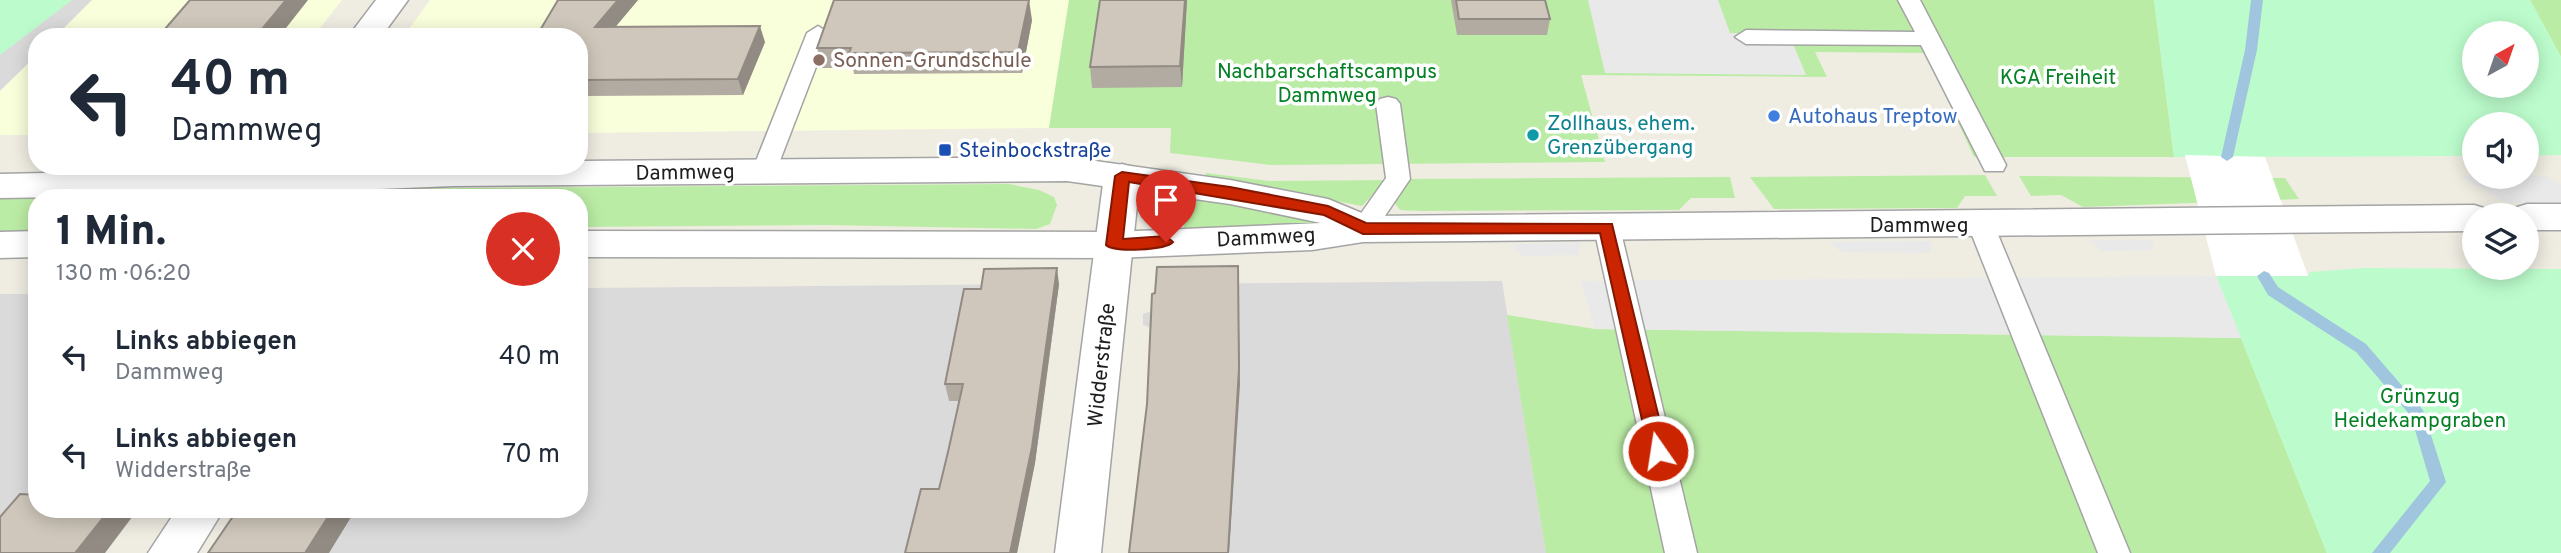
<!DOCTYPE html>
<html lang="de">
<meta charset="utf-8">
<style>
body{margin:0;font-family:Overpass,sans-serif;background:#f2f2f3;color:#1f2937;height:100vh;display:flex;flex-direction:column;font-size:26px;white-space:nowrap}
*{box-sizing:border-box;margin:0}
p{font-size:23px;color:#747a83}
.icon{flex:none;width:38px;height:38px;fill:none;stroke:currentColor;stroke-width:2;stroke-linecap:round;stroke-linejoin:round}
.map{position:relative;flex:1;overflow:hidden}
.drawer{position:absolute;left:28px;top:189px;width:560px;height:329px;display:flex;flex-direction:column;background:#fff;border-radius:28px;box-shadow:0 4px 18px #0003}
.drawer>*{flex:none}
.hud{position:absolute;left:28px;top:28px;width:560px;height:147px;border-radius:28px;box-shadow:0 4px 18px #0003;background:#fff;color:#1f2937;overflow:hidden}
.needle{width:46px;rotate:40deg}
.controls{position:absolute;left:2462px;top:21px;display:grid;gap:14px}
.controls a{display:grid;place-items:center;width:77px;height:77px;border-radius:50%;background:#fff;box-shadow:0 4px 18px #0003;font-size:35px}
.pin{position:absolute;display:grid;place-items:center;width:60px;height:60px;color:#fff;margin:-72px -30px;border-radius:50% 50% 50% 0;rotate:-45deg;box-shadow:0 0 7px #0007}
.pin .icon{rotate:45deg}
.me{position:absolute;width:77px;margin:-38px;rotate:347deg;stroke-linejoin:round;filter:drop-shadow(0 0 5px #0008)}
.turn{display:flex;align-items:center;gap:24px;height:147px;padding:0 28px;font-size:32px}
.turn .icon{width:91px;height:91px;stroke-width:2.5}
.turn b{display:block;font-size:49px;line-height:60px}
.round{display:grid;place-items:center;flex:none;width:74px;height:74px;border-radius:37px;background:#f2f2f3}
.head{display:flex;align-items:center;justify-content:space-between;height:119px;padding:0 28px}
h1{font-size:42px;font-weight:800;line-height:52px}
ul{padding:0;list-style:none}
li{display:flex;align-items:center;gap:21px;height:98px;padding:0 28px}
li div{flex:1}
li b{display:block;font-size:26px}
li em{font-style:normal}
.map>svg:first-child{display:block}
</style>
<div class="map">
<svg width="2561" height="553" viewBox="0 0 2561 553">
<rect width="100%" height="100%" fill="#efede2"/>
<path fill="#dbdada" d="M0 0H92L55 37H37V55L0 91Z
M1502 281 1546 553H1135L1155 329 1143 325V314L1157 309 1158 284Z
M1059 284 1041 424 1017 553H236L266 509H579V288Z
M0 294H37V509H139L105 553H0Z"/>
<path fill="#f9ffdb" d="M92 0H342L313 37H55Z
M430 0H1069L1049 128 579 133V37H403Z
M37 55V135H0V91Z"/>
<path fill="#bbeca5" d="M1069 0H2154L2174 157H1974L1926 53 1815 52 1827 77 1581 75 1605 162 1271 165 1170 153 1171 128H1049Z
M2530 0H2561V57Z
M1206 173 1269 181 1387 180 1362 206 1205 176Z
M1985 175 1997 196H1965L1957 208 1774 209 1750 177Z
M2019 176 2285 178 2299 199 2083 207 2061 195 2031 196Z
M1730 177 1735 198H1691L1679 210 1421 211 1400 210 1394 202 1410 179Z
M1009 184 1039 190 1054 197 1057 205 1050 224 1036 229 826 225 579 227V198H318L324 189Z
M1183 195 1321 221V223L1314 227 1184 228Z
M0 198H37V232H0Z
M1507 315 1595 329 2241 338 2327 553H1546Z"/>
<path fill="#bcfccc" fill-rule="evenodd" d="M0 0H72L0 55Z
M2154 0H2530L2561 57V155L2527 156V124H2474V156L2174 157ZM2474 33H2527V86H2474Z
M2362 268 2561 269V553H2327L2216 276H2308L2310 272Z"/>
<path fill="#e9e9e9" d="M1588 0H1718L1730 33 1789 34 1806 75 1605 73Z
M2459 176H2545L2561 184V202L2506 203Z
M2088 240H2153L2154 250 2102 251Z
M1932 241 1930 253 1841 252 1829 242Z
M1581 243 1578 255 1522 256 1512 244Z
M2216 276 2241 338 1595 329 1581 281Z"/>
<path fill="#fff" d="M2185 155 2265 157 2308 276H2216Z"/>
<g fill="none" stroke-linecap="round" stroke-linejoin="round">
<path fill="#a0c6df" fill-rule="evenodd" d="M2251 0H2263L2257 50 2233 157 2227 161 2221 157 2245 50Z
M2264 271 2269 273 2278 287 2366 344 2423 410 2446 482 2390 553H2372L2430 481 2411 416 2356 352 2268 295 2257 276Z"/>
<defs>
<path id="service" d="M1898 0H1920L2006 165 2003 171H1985L1921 45 1746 44 1735 37 1746 30 1915 32Z
M818 26 829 33 776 171 773 177H755L752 171 807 33Z
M1388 97 1396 99 1400 104 1410 179 1372 235 1363 238 1354 235 1350 229 1386 178 1376 104 1380 99Z
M1981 216 1990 219 1994 225 2130 553H2098L1968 225 1972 219Z
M1607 219 1616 222 1620 228 1697 553H1665L1594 228 1598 222Z"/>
<path id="minor" d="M376 0H408L381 37H348Z
M1122 164 1135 168 1140 176 1101 553H1055L1104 176 1109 168Z
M248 166H285L262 198H225Z
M177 509H224L197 553H148Z"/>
<path id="tertiary" d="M1067 157 1230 180 1328 199 1369 216 2474 205 2487 209 2491 215H2474V231L1363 242 1312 250 1114 258 579 257V231L1114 232 1321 223 1230 204 1067 181 454 186 255 194 0 198V174L353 166H579V161Z
M2527 204H2561V230H2527V215H2510L2514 208Z
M37 231V257L0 258V232Z"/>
</defs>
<use href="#service" stroke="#a4a4a4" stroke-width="3"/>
<use href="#minor" stroke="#a4a4a4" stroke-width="3"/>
<use href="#tertiary" stroke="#a4a4a4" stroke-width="3"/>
<use href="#service" fill="#fff" fill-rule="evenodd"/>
<use href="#minor" fill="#fff" fill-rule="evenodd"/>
<use href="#tertiary" fill="#fff" fill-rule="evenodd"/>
</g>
<path fill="#b2aba1" d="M558 0H638L615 27 765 42 743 95 585 96 582 100H579V37Z
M1187 0 1182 87 1092 88 1090 67Z
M1451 0H1545L1550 19 1547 35H1457Z
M1032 20 1022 73 854 74 853 68H822L817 48Z
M1059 284 1035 463 1017 553H905L939 489 948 452 959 401H949L945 384Z"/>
<path fill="#918b83" d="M286 0H308L279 37H259L257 35Z
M618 0H638L602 43 595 27Z
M1029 0 1032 20 1022 73 1018 52Z
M1185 0H1187L1182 87 1180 66Z
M760 26 765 42 743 95 738 79Z
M579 84 585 96 582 100 579 93Z
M1238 266 1240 385 1229 553H1228Z
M1057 268 1059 284 1035 463 1017 553H1010Z
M110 509H138L105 553H75Z
M333 509H356L329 553H305Z"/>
<path fill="#cfc7bb" stroke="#918b83" stroke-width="2" d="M190 0H286L257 35H266L264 37H158Z
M558 0H618L595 27 760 26 738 79 579 80V37H536Z
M834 0H1029L1018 52 849 53 851 48H817Z
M1100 0H1185L1180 66 1090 67Z
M1456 0H1545L1550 19H1459Z
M1238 266 1239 369 1228 553H1129L1147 404 1152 294 1155 293 1157 267Z
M1057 268 1032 447 1010 553H905L921 489H939L948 452 963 384H945L964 289H981L984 269Z
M20 494 37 495V509H110L75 553H0V517Z
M238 509H333L305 553H208Z"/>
<path fill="#ca2400" stroke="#831700" stroke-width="2" d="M1122 172 1230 187 1328 206 1366 223 1612 224 1667 451 1658 458 1649 451 1600 233 1363 234 1324 215 1129 182 1123 239 1166 236 1173 242C1166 250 1114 253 1106 245L1115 176Z"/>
<circle fill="#8d6e63" stroke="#fff" stroke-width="2.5" cx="819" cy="60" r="7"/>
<circle fill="#3f7fe0" stroke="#fff" stroke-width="2.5" cx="1774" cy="116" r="7"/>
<circle fill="#0f9aa8" stroke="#fff" stroke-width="2.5" cx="1533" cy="135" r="7"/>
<rect fill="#1a4fb4" stroke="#fff" stroke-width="2.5" x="938" y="143" width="14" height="14" rx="3.5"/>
<g text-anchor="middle" stroke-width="7" stroke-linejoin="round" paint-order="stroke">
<g font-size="21" fill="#785e54" stroke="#fff" text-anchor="start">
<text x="833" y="67">Sonnen-Grundschule</text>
</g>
<g font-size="21" fill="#058125" stroke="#fff">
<text x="1327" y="78">Nachbarschaftscampus<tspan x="1327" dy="24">Dammweg</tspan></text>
<text x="2058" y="84">KGA Freiheit</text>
<text x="2420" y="403">Grünzug<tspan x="2420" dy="24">Heidekampgraben</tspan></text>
</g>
<g font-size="21" fill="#366cbe" stroke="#fff" text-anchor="start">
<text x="1788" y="123">Autohaus Treptow</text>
</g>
<g font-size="21" fill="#0d838f" stroke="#fff" text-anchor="start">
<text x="1547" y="130">Zollhaus, ehem.<tspan x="1547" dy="24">Grenzübergang</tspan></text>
</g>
<g font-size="21" fill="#164399" stroke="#fff" text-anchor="start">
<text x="959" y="157">Steinbockstraße</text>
</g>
<g font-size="21" fill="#1d1d1d" stroke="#fff">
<text transform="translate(685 172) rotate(-1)" y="7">Dammweg</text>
<text x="1919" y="232">Dammweg</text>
<text transform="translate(1266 237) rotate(-3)" y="7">Dammweg</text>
<text transform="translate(1101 365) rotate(-84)" y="7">Widderstraße</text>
</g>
</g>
</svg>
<div class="controls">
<a><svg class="needle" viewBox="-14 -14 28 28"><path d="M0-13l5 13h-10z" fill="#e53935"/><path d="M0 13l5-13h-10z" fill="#747a83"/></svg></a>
<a><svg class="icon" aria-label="sound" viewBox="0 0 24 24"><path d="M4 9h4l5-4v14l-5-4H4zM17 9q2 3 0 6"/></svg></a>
<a><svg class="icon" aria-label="layers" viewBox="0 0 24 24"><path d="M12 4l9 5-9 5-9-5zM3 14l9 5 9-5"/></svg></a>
</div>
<div class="pin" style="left:1166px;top:242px;background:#d93025"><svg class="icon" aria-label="arrive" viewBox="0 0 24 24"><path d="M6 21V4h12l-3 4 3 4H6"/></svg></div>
<svg class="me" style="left:1658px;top:451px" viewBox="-20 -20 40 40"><circle r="17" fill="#ca2400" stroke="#fff" stroke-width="3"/><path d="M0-11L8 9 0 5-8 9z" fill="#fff"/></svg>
<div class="hud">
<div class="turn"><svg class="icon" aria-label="left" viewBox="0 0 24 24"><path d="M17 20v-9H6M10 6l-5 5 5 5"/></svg><div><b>40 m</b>Dammweg</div></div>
</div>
<section class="drawer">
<div class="head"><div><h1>1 Min.</h1><p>130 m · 06:20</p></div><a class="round" style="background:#d93025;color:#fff"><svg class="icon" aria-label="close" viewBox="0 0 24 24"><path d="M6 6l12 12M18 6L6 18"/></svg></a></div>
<ul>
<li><svg class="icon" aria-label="left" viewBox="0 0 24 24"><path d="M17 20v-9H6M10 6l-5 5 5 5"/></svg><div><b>Links abbiegen</b><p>Dammweg</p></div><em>40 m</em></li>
<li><svg class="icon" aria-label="left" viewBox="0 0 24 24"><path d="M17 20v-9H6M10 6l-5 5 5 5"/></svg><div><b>Links abbiegen</b><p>Widderstraße</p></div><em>70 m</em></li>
</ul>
</section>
</div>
